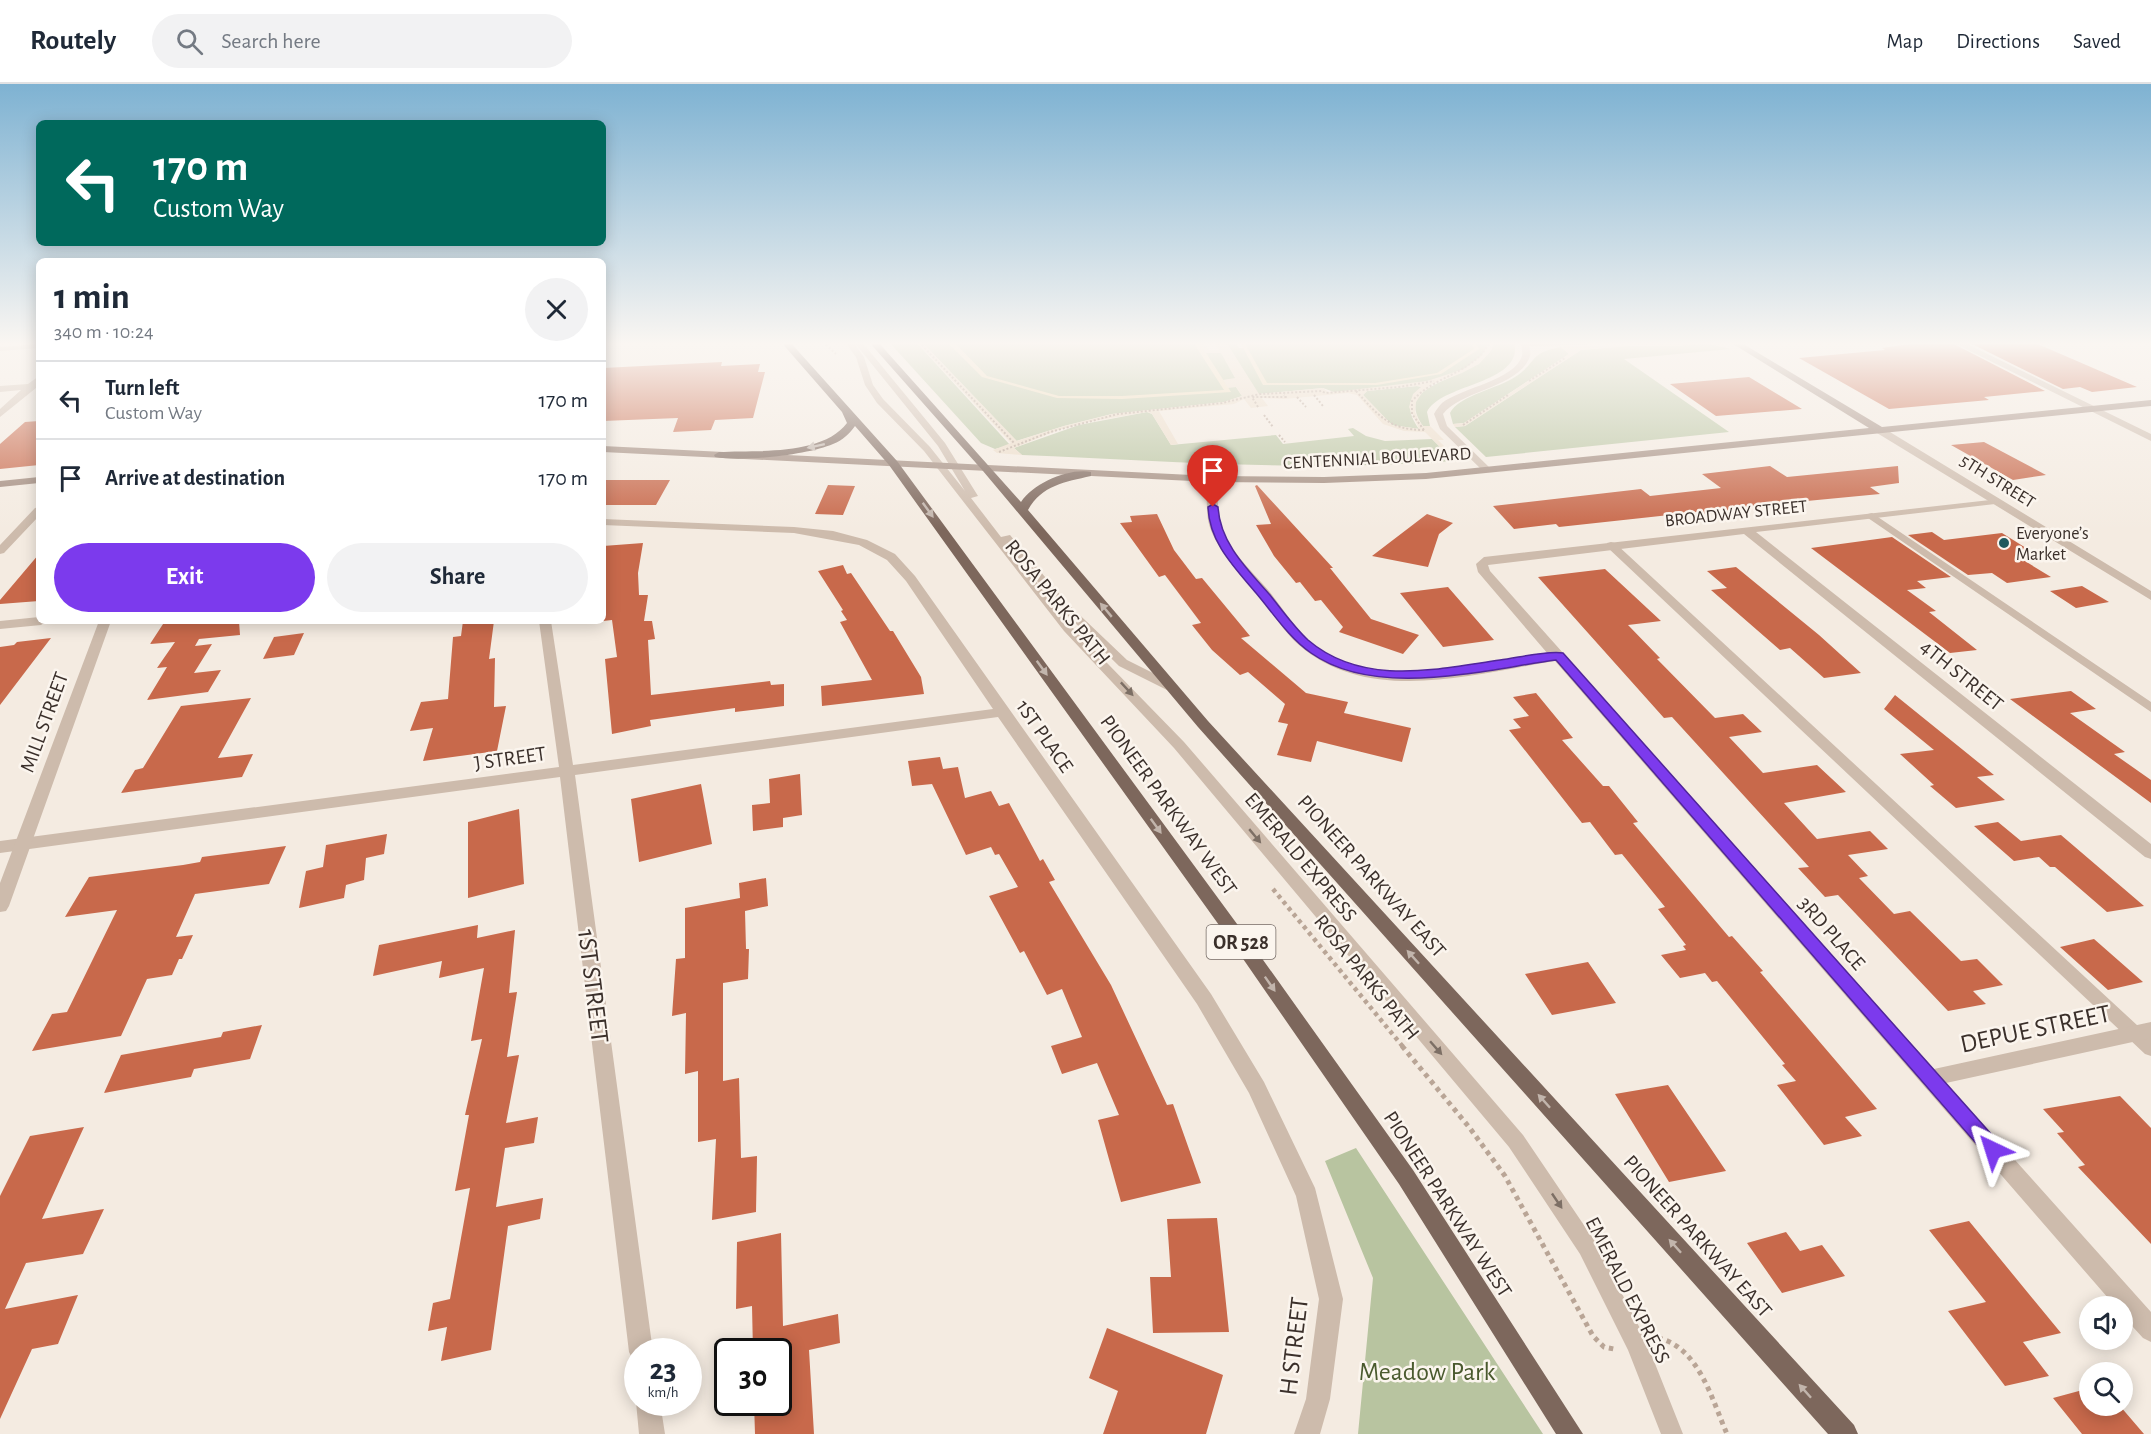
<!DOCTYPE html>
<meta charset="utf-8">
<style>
body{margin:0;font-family:"Alegreya Sans",sans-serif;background:#f2f2f3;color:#1f2937;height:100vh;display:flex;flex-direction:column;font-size:22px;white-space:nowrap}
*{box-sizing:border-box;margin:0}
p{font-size:20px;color:#747a83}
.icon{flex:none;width:33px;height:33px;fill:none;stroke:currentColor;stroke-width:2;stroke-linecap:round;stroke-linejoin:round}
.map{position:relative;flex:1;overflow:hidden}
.details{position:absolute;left:36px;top:174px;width:570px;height:366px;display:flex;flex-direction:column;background:#fff;border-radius:9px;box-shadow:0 3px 15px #0003}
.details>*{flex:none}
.top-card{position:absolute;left:36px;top:36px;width:570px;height:126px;border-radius:9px;box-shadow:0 3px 15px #0003;background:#00695c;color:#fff;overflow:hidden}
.buttons{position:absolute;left:2079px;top:1212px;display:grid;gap:12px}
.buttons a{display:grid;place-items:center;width:54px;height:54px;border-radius:50%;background:#fff;box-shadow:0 3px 15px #0003;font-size:30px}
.speed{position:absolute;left:624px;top:1254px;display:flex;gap:12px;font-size:30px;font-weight:700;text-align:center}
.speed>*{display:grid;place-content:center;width:78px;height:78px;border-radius:50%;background:#fff;box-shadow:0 3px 15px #0003;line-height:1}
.speed small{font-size:15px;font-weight:400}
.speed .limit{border:3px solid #111;border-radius:9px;background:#fff;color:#111}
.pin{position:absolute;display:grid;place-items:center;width:51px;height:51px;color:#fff;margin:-62px -26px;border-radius:50% 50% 50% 0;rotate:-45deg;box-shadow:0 0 6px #0007}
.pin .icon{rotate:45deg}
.me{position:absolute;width:66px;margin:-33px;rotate:319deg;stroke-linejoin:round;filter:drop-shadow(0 0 4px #0008)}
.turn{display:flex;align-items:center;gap:21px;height:126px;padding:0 18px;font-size:27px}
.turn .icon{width:78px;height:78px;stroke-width:2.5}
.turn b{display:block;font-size:42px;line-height:51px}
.round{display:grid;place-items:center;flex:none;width:63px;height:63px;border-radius:32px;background:#f2f2f3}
.head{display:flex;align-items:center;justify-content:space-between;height:102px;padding:0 18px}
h1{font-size:36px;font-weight:600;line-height:45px}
.cta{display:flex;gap:12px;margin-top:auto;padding:12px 18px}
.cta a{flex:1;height:69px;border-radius:36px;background:#7c3aed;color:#fff;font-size:24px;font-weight:600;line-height:69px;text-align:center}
.cta a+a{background:#f2f2f3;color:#1f2937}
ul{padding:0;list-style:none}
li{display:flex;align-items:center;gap:18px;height:78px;padding:0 18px;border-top:2px solid #e0e1e3}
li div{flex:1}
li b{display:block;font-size:22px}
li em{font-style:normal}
header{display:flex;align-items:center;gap:36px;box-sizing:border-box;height:84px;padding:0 30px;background:#fff;border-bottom:2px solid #e0e1e3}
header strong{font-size:28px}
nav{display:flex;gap:33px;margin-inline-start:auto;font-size:21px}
.search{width:420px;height:54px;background:#f2f2f3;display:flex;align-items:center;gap:15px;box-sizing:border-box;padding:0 21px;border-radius:33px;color:#747a83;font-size:22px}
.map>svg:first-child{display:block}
</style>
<header>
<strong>Routely</strong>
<div class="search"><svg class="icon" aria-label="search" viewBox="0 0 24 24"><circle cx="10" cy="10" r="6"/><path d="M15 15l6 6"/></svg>Search here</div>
<nav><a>Map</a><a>Directions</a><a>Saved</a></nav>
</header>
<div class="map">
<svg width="2151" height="1350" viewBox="0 0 2151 1350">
<rect width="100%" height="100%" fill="#f4ebe1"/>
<path fill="#b8c4a0" d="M889 258H916L1010 361 995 365 981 359Z
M922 258H1199L1206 269 1221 268 1236 295 1224 296 1236 303 1242 312 1224 318 1112 330 1064 342 1016 357Z
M1226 258H1235L1239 264H1243L1240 258H1489C1478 303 1371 304 1334 308L1323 304 1258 310Z
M1494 258H1514C1525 300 1441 299 1427 328L1430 342H1423C1388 293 1484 300 1494 258Z
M1710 260 1731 265 1624 275 1729 348 1486 373 1455 343 1465 342 1581 266 1628 262H1672Z
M1561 263 1569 270 1464 339 1453 340 1450 329C1458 312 1499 304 1515 293 1538 278 1528 269 1561 263Z
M1417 302 1422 303C1405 316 1408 329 1419 345L1392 341 1363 311 1367 307Z
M1147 328 1152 330 1171 361 1276 351 1283 360 1354 352 1348 345 1353 344 1366 352 1385 357 1432 355 1454 377C1312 388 1165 377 1022 371L1014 364 1079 341Z
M1356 1064 1543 1350H1358L1373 1194 1325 1077Z"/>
<path fill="#efdcb8" d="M947 258H954L987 292 1059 312H1122L1224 306 1193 258H1199L1231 308 1122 315 1057 314 982 293Z
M1240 258H1244L1267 299H1375L1437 289 1474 265 1471 258H1475L1479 265 1441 290 1377 301H1263Z"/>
<path fill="#ecdcc8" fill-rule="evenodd" d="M916 258H922L1017 357 1064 342 1112 330 1224 318 1242 312 1236 303 1228 304 1223 296 1235 294 1221 269H1206L1199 258H1204L1209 266H1219L1215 258H1226L1259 310 1323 304 1328 308H1334L1427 297 1464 285 1482 271 1489 258H1494L1491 267 1479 280 1462 289 1433 300 1422 309 1416 318 1415 328 1419 337 1423 342H1430L1444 356H1438L1456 374 1454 377 1425 348 1404 347 1383 340 1357 311 1348 309 1284 315 1262 314 1268 322 1251 324 1244 315 1234 320 1159 327 1178 360 1171 361 1152 330 1147 328 1088 338 1058 346 1014 364 1022 371 997 369 993 366 1011 359ZM1417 302 1421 303 1413 310 1409 323 1419 345 1392 341 1363 311 1367 307Z
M1708 258H1718L1727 262 1723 263 1710 260 1672 262 1634 261 1581 266 1465 342 1455 343 1453 340 1464 339 1569 270 1561 263Z"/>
<path fill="#c8694b" d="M1924 258H1950L2045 307 1984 313 1989 316 1889 325 1799 274 1885 266 1882 264Z
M1968 258H2033L2137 303 2092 308 2080 303 2063 305Z
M722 278 721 282 760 280 758 288H765L753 334 715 336 711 346 673 348 678 334 603 337V284Z
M1749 293 1802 325 1716 332 1670 300Z
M39 337V381L0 385V360L25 338Z
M1984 358 2046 391 2013 396 1951 361Z
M1770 382 1787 393 1898 382 1899 399 1870 403 1880 410 1733 424 1736 426 1700 431 1697 428 1559 443 1556 440 1514 445 1493 422 1641 405 1650 412 1721 404 1702 390Z
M603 396H670L656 421H603Z
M828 401 855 402 843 431 815 430Z
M1257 401 1333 484H1330L1371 535 1419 551 1403 570 1339 548 1343 543 1321 516 1315 517 1300 498 1296 499 1274 472 1256 441 1271 440 1255 402Z
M1157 430 1174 466 1196 495 1202 494 1250 552 1241 554 1306 609 1348 618 1344 629 1411 644 1402 678 1317 657 1311 678 1277 671 1288 640 1278 638 1285 620 1248 588 1240 591 1212 566 1192 541 1201 539 1165 491 1159 493 1120 439 1132 438 1130 432Z
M1427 430 1453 439 1439 450 1428 483 1372 472Z
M1932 448 1944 456 2002 449 2034 469 2015 471 2051 493 2007 499 1992 489 1968 491 1908 451Z
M1892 453 1951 493 1917 497 1926 504 1907 506 1936 527 1929 528 1977 566 1950 569 1811 464Z
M643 459 638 489 639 511H648L644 537H652L655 555 648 556 651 611 770 597 771 601 784 600V622L735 628V624L650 636 651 642 612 650 605 575 617 573 612 536 603 537V462Z
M39 470V517L0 520V516Z
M843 481 847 490 851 489 890 547H893L921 593 924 610 822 622 821 602 872 596 840 538 847 536 841 527 843 526 818 487Z
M1736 483 1819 551 1861 589 1824 594 1790 564 1780 566 1711 506 1727 504 1707 487Z
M1605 485 1661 537 1628 541 1660 574 1657 575 1715 634 1743 630 1762 648 1729 653 1763 689 1817 681 1846 708 1784 719 1817 755 1870 747 1888 765 1848 771 1868 792 1859 794 1894 830 1910 827 1961 877 1977 875 2003 901 1973 907 1986 920 1948 927 1838 811 1825 813 1798 784 1809 783 1672 633 1664 634 1538 493Z
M2082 502 2109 518 2076 524 2050 507Z
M1448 503 1494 556 1443 563 1400 509Z
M165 537H239L240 551 199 555 195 562 212 560 194 589 221 586 208 608 147 616 167 583 157 584 175 558 150 560Z
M463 537H494L489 575 495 574 494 623 506 622 497 667 423 677 433 644 410 647 421 618 448 615 453 553 461 552Z
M304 549 294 571 263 575 274 553Z
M51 554 0 621V563L14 561 17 558Z
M2071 607 2096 625 2070 629 2125 668 2114 670 2151 696V719L2010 615Z
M1536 609 1573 654 1562 656 1603 702H1609L1638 738 1633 739 1729 853 1732 852 1763 887 1760 888 1877 1025 1845 1033 1862 1052 1824 1061 1777 1001 1796 997 1782 981 1785 980 1717 897 1712 898 1705 889 1680 894 1661 871 1686 866 1683 862 1686 861 1658 825 1665 823 1622 770 1615 771 1590 738 1582 739 1509 646 1521 644 1513 635 1529 632 1513 613Z
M1895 611 1994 691 1977 693 2005 716 1956 724 1930 702 1934 701 1900 670 1934 666 1884 625Z
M251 614 218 674 253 670 242 693 121 709 135 686 143 684 181 622Z
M940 673 943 685 958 683 965 714 991 707 999 722 1009 719 1040 777 1043 775 1055 796 1049 798 1111 901 1167 1021 1173 1020 1201 1099 1121 1118 1098 1036 1119 1031 1097 979 1062 990 1051 962 1082 953 1062 905 1047 911 1024 867 1020 869 989 812 1018 803 999 770 995 771 991 763 966 771 932 700 912 702 908 677Z
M800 690 802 731 783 734V743L753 747 752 721 770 719 769 695Z
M701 700 712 760 639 778 631 715Z
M519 725 524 800 468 814V738Z
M1998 738 2021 757 2061 751 2144 822 2107 828 2055 783H2050L2039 773 2014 777 1974 742Z
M387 750 384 770 366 774 364 796 346 801 344 814 299 824 306 787 323 783 326 761Z
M286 762 269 800 195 810 176 853 193 851 182 875H179L172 891 147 895 121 952 32 967 52 930 67 928 117 826 65 833 89 793 183 781 200 778 202 773Z
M766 794 768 822 745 827 746 865H749L748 895 723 899V997L739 994 741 1074 757 1072 756 1128 712 1136 716 1055 698 1058V987L685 990 686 929 672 932 676 875 685 874V824L740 814 739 799Z
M478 841 477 854 515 846 509 909 517 908 507 973 519 971 506 1039 538 1033 534 1059 505 1064 496 1123 543 1114 540 1135 508 1142 491 1266 441 1277 447 1243 428 1247 433 1219 450 1215 470 1104 455 1107 469 1031H465L482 955 471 957 484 884 439 894 442 877 373 892 379 861Z
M2094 855 2143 898 2108 906 2060 863Z
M1588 878 1616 919 1552 931 1525 890Z
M262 941 250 975 194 985 191 993 104 1009 121 971 221 953 223 948Z
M1668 1001 1726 1087 1669 1098 1615 1010Z
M2120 1012 2151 1044V1160L2078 1083 2085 1081 2057 1049 2064 1048 2043 1025Z
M84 1043 42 1135 104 1125 83 1170 26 1179 5 1225 78 1211 58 1260 32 1265 0 1335V1112L30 1052Z
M1217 1134 1229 1248 1153 1249 1150 1193H1171L1167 1135Z
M1969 1137 2061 1249 2023 1258 2049 1292 2005 1302 1948 1227 1986 1218 1929 1146Z
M1786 1148 1800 1167 1822 1161 1845 1192 1782 1209 1747 1159Z
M781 1149 783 1242 838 1230 840 1259 809 1266 814 1350H755L754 1318H778V1268H753L752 1222 736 1225 737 1158Z
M1107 1244 1223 1291 1206 1350H1103L1118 1307 1089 1294Z
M2090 1304V1322H2120L2144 1350H2082L2053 1314Z"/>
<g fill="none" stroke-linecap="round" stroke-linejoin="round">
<path stroke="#b9a596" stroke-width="2" stroke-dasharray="2 2" stroke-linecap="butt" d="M823 258 836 270
M919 258 1015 360
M1529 297 1565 274
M1356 307C1378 331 1389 346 1424 346
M1314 311 1323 322
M1297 313 1306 323
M1258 323 1252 313H1286L1284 311
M1264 331 1273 343
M1463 341 1508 311
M1424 346 1412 330V317C1435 291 1473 290 1490 258
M1279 351 1285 358
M999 368 1050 348 1118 330 1222 319 1260 310 1322 307 1325 309 1399 303 1434 297"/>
<path stroke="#b9a596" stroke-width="4.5" stroke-dasharray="4 4" stroke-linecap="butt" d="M1273 805 1404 964"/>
<path stroke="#b9a596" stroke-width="5" stroke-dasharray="4.5 4.5" stroke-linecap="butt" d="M1402 962 1469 1043 1505 1092 1593 1252 1604 1263 1614 1265
M1658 1254C1699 1263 1712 1316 1727 1350"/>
<path fill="#cdbbac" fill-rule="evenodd" d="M845 258H853L864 273 873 301 883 315 930 363 965 407 938 362 854 258H862L945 359 978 412 971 414 1001 453 1010 451 1066 518 1127 576 1175 600 1177 603 1175 606H1167L1119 582 1058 522 1022 479 1072 543 1184 658 1523 1051 1594 1156 1644 1252 1683 1350H1661L1628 1266 1580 1170 1509 1063 1174 664 1064 547 924 367 877 319 865 301 856 273Z
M1521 258H1529C1529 262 1531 268 1530 272 1520 303 1462 306 1443 330L1447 342 1491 385 1483 387 1440 345 1434 330C1436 326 1439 322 1442 319 1461 304 1515 296 1522 272 1523 268 1521 262 1521 258Z
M39 260V264L0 267V263Z
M39 423V432L4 469 0 470V461L35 424Z
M1872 429 2151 618V628L1868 434V430Z
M1611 458 1615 459 2151 954V972L2145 970 1607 463V459Z"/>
<path fill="#cdbbac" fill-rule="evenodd" d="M1522 258H1590L1586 261 1526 262Z
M1952 258H1963L2151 350V357Z
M39 292 36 304 0 333V325L21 306 0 308V302L28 300Z
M1212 392 1217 395C1218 408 1217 423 1220 436 1226 464 1251 486 1269 507 1281 522 1292 540 1306 554 1365 613 1476 582 1548 570L1478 488 1476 480 1484 473 1999 415V419L1995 420 1756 448 2151 760V775L2145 773 1744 450 1488 481 1490 487 1934 985 2151 938V954L1946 999 2151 1228V1258L2143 1254 2122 1231V1222H2115L1555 577C1474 590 1369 622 1299 561 1284 548 1271 527 1259 511 1241 489 1214 465 1208 436 1206 423 1207 408 1207 395Z
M603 435 794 443 833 447 867 456 895 470 915 492 1211 910 1264 998 1315 1104 1343 1215 1330 1315 1320 1350H1294L1306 1315 1319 1215 1296 1112 1249 1009 1197 920 998 633 575 691 653 1268H638V1278L633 1276 629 1268 560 693 0 769V757L559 683 539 537H551L573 681 993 625 906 497 887 476 859 461 794 449 603 441Z
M39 533V537H47L41 541 0 545V537Z
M638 1314V1318H660L665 1350H639L636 1318Z"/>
<path fill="#cdbbac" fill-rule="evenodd" d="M1877 345H1885L2151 507V516L1877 349Z
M99 537H111L9 822 6 827 0 828V799Z"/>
<path fill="#a18a7d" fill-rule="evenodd" d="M1730 258H1740L1882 343 2151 316V322L1426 395 1324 399 1212 398 603 368V362L1212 392 1324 393 1426 389 1869 344Z
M39 393V399L0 403V397Z"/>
<path fill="#7d675c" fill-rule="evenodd" d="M781 258H790L897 377 1251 859 1413 1086 1583 1350H1556L1399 1100 1239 869 889 381 855 342C849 350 843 356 833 360 808 371 742 378 715 373L714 371 719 368C757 366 822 372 847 339L842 328Z
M869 258H878L1021 418C1034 399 1068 384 1091 388V392C1065 398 1042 401 1028 426L1208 637 1854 1341 1858 1350H1828L1198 643 983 387Z"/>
</g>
<defs><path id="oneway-solid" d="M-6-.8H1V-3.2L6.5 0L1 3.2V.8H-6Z" transform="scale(1.5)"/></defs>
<g fill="#c2b5ac">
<use href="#oneway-solid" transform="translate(816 362) rotate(168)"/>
<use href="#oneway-solid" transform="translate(928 426) rotate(54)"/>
<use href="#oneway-solid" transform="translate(1106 526) rotate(-130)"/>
<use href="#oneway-solid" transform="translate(1042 584) rotate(54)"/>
<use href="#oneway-solid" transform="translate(1156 742) rotate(54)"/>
<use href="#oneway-solid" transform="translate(1413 873) rotate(-132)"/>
<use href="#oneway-solid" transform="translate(1270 900) rotate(55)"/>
<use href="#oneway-solid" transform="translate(1544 1017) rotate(-132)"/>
<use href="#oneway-solid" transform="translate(1675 1162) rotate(-132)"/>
<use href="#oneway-solid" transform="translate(1805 1307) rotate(-132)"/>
</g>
<g fill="#7d6f65">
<use href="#oneway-solid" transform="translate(1127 605) rotate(47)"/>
<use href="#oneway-solid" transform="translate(1255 752) rotate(50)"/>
<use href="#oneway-solid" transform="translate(1436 964) rotate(49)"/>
<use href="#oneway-solid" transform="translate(1557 1117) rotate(56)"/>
</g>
<linearGradient id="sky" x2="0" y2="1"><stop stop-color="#7eb2d2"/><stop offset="0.58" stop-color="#faf6f2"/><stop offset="1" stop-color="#faf6f2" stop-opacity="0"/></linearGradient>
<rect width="2151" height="447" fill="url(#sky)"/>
<path fill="#7c3aed" stroke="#51269a" stroke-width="1.5" d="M1213 420 1218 423C1220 459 1247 485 1270 511 1282 526 1294 543 1308 556 1363 603 1436 585 1500 576 1517 574 1548 566 1563 569L2000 1060 2003 1066 2000 1072 1993 1075 1987 1072 1556 576C1482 586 1376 615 1311 569 1289 554 1273 529 1256 509 1234 483 1209 458 1208 423Z"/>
<circle fill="#1f5a5e" stroke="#fbf5ee" stroke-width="2" cx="2004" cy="459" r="6"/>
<g text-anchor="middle" stroke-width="5" stroke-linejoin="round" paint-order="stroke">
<g font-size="18" fill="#3b302b" stroke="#fbf5ee">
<text transform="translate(1377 374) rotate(-3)" y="6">CENTENNIAL BOULEVARD</text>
<text transform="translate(1998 397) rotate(32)" y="6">5TH STREET</text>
<text transform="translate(1736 429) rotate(-6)" y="6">BROADWAY STREET</text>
</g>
<g font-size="18" fill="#3b302b" stroke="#fbf5ee" text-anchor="start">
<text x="2016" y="455">Everyone’s<tspan x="2016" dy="21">Market</tspan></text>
</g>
<rect fill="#fbf5ee" stroke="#756b66" stroke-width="1.5" x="1206.5" y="841" width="69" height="34" rx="4.5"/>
<g font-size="20" font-weight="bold" fill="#3b302b">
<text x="1241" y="865">OR 528</text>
</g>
<g font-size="21" fill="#3b302b" stroke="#fbf5ee">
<text transform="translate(1058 518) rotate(51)" y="7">ROSA PARKS PATH</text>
<text transform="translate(1962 591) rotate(39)" y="7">4TH STREET</text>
<text transform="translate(44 638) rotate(-70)" y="7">MILL STREET</text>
<text transform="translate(1045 652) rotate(55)" y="7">1ST PLACE</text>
<text transform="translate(510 674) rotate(-8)" y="7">J STREET</text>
<text transform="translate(1169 721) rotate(54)" y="7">PIONEER PARKWAY WEST</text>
<text transform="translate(1301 773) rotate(50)" y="7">EMERALD EXPRESS</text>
<text transform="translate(1372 792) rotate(48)" y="7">PIONEER PARKWAY EAST</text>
<text transform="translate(1832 849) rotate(49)" y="7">3RD PLACE</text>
<text transform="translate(1367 893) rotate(51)" y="7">ROSA PARKS PATH</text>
<text transform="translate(1448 1120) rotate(57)" y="7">PIONEER PARKWAY WEST</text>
<text transform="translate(1698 1152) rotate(48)" y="7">PIONEER PARKWAY EAST</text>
<text transform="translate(1628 1206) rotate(63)" y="7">EMERALD EXPRESS</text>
</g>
<g font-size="26" fill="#3b302b" stroke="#fbf5ee">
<text transform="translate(594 902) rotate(83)" y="9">1ST STREET</text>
<text transform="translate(2035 944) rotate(-12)" y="9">DEPUE STREET</text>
<text transform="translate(1293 1262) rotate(-83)" y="9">H STREET</text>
</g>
<g font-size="26" fill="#4a5a2e" stroke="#fbf5ee">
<text x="1427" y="1296">Meadow Park</text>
</g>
</g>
</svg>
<div class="buttons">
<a><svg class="icon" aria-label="sound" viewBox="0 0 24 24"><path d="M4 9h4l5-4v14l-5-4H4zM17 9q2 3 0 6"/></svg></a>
<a><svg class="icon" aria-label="search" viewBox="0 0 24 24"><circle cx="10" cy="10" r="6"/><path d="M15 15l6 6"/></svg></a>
</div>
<div class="speed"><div>23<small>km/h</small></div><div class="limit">30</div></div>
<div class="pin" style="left:1213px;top:423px;background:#d93025"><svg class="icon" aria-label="arrive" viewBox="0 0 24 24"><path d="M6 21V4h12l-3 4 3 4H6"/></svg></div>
<svg class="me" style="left:1993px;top:1066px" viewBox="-20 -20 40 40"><path d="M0-17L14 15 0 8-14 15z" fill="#7c3aed" stroke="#fff" stroke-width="4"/></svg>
<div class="top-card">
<div class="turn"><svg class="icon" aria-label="left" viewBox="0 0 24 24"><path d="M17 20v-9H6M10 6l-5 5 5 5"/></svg><div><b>170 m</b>Custom Way</div></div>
</div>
<section class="details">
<div class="head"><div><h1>1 min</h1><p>340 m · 10:24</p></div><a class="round"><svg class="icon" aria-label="close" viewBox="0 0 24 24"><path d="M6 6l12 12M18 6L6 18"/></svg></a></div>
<ul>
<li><svg class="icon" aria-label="left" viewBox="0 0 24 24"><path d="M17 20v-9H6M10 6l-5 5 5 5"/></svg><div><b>Turn left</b><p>Custom Way</p></div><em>170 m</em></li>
<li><svg class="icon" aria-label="arrive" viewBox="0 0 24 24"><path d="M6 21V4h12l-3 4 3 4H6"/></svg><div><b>Arrive at destination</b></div><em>170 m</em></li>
</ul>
<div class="cta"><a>Exit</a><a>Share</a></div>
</section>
</div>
